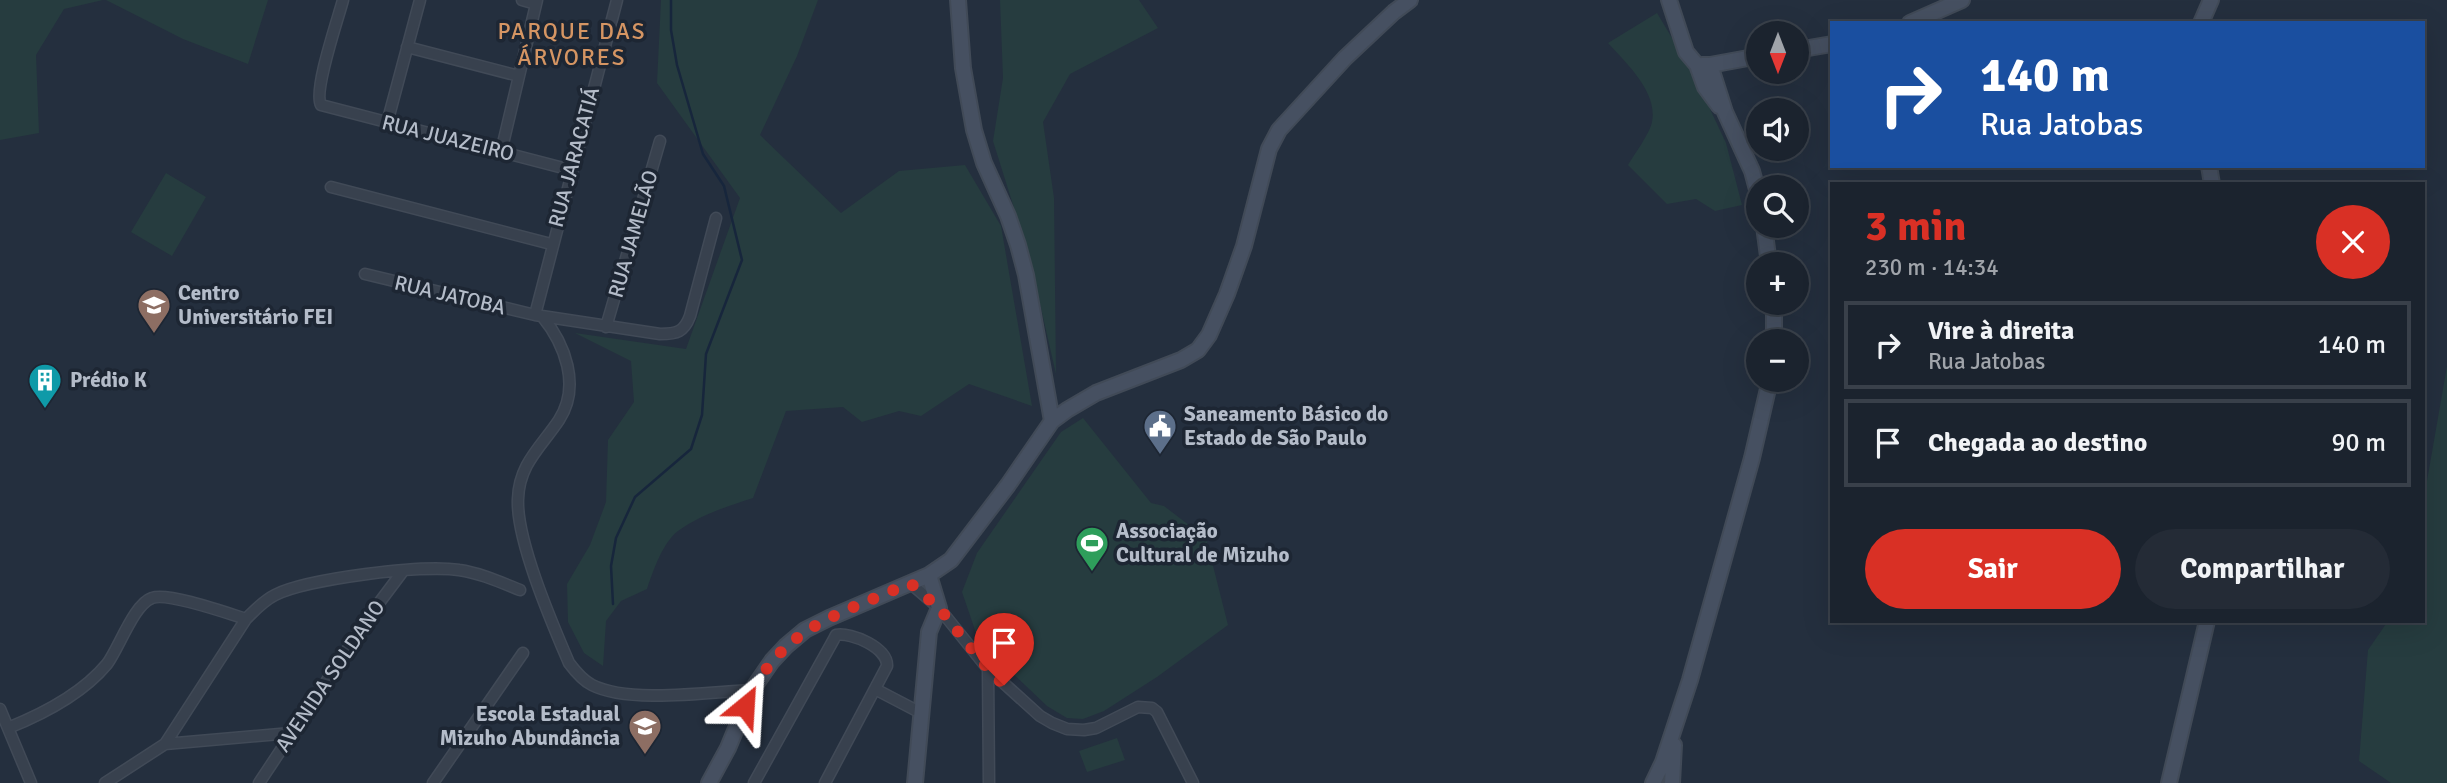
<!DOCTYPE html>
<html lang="pt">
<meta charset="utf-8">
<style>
body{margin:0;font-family:Signika,sans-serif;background:#242b36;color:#f1f3f6;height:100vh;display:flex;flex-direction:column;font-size:26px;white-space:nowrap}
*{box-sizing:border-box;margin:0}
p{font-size:23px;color:#a0a4aa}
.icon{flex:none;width:38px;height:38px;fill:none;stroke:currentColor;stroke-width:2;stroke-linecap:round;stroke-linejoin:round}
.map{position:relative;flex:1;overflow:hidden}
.side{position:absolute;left:1830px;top:182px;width:595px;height:441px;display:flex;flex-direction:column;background:#1b232e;border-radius:0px;box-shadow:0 7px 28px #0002,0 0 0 2px #39404a}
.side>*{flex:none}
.guide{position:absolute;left:1830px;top:21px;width:595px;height:147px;border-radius:0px;box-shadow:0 7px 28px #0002,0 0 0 2px #39404a;background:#1a4fa0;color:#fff;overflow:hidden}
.needle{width:46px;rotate:180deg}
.buttons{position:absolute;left:1746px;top:21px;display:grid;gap:14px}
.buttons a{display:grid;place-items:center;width:63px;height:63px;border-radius:50%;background:#1b232e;box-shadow:0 7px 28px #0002,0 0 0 2px #39404a;font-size:35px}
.pin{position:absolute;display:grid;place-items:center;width:60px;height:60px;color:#fff;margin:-72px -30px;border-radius:50% 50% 50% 0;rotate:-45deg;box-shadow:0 0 7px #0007}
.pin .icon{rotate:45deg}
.me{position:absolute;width:77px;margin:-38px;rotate:27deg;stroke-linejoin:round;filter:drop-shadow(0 0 5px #0008)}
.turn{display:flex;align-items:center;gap:24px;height:147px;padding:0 35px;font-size:32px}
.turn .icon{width:91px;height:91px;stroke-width:2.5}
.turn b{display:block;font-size:49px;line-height:60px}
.round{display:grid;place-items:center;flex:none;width:74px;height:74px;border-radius:37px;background:#242b36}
.headline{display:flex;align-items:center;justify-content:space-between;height:119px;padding:0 35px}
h1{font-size:42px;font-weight:700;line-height:52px;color:#d93025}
.primary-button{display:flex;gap:14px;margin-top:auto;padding:14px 35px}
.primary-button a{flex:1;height:80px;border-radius:42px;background:#d93025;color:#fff;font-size:28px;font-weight:700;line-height:80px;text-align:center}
.primary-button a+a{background:#242b36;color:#f1f3f6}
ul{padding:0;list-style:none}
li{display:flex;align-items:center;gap:21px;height:88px;margin:0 14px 10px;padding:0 21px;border:4px solid #39404a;border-radius:0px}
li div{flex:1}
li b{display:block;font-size:26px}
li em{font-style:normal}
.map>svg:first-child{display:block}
</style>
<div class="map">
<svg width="2447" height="783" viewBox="0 0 2447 783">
<rect width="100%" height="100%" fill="#242f3e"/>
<path fill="#263c3f" d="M0 0H103L64 9 36 55 39 133 0 140Z
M106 0H268L248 64 183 39Z
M661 0H818L797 56 760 135 841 213 899 171 965 165 1001 226 1032 406 969 384 921 416 899 411 862 422 843 407 786 411 753 498C728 506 700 515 678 531 663 542 653 571 647 589L621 601 606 621 603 666 584 653 568 622 567 584 590 545 606 502 608 440 634 402 631 361 575 333 686 349 740 198 657 83Z
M1000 0H1139L1158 28 1070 74 1043 122 1054 198 1056 374 1029 256 993 141 1003 78Z
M1657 13 1693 73 1726 143 1742 205 1715 211 1696 199 1667 204 1628 165C1634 155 1650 133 1652 122 1658 92 1626 63 1608 43Z
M166 173 206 197 172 256 131 232Z
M2447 366V783H2391L2359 761 2368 650 2388 621H2424V498Z
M1083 418 1151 503 1164 506 1206 538 1228 625 1157 677 1104 711 1083 719 1067 718 1047 706 1008 669 977 636 962 592 977 553 1061 432Z
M1117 738 1125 760 1087 772 1079 751Z"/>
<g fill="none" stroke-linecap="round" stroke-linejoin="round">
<path stroke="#17263c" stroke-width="2.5" d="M613 604 611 566 616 538 635 497 691 449 702 415 706 354 742 260 724 186 703 154 677 65 671 30V0"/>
<defs>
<path id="street" d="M343 0C338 19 313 91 321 105L571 170
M522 0 536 4
M407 47 519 76
M387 123 420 0
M501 152 537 0
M331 187 551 244
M365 274 535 315 660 334C677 334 684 332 690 316L716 218
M535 315 617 0
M542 316C565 344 581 386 559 420 541 447 519 464 518 499 516 540 552 623 569 663 575 671 582 680 592 685 629 704 710 692 752 690
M606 327 660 141
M910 583 939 608 988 669 1040 716 1052 723 1067 729 1084 730 1096 728 1138 707 1152 708 1157 712 1193 783
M988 669 989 783
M875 689 921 713
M0 709 31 783
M8 728C43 714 83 693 107 664 119 648 134 604 152 598 168 592 227 613 246 619
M165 744 291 733
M105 783 165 744 246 619C255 610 263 601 275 595 306 579 423 564 459 570 480 573 500 582 520 590
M259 783 373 611 403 571
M433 783 523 653
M754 783 834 639 836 635C852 632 888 648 887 666L825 783"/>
<path id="secondary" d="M958 0 963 68 974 130 984 163 1008 216 1018 245 1026 275 1052 421
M1669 0 1686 52 1697 65 1705 87 1719 106
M1910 23 1962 0
M2201 23 2211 0
M1797 50 1832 44
M1702 65H1710L1759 56
M1710 65 1725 112 1752 171 1759 197
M2209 166 2212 184
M1764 226 1769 264
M1774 303V341
M709 783 728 748 752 690 772 661 786 646 805 630 829 618 929 575 951 560 1008 485 1052 421 1067 410 1096 393 1181 360 1198 350 1209 335 1227 294 1244 246 1269 149 1279 130 1345 58 1394 12 1410 0
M915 783 929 632 939 608 929 575
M1653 783 1663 762 1690 680 1752 458 1770 380
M1672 783 1674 745
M2169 783 2207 621"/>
</defs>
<use href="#street" stroke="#414a57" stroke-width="13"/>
<use href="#secondary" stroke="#414a57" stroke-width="18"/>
<use href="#street" stroke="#38414e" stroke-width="10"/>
<use href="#secondary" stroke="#465061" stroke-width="14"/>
</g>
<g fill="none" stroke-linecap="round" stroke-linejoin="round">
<path stroke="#d93025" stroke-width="12" stroke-dasharray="0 21.6" d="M745 706C781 626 837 616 910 583L939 608 988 669 1004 685"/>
</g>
<defs>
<symbol id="university-pin" viewBox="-11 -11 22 30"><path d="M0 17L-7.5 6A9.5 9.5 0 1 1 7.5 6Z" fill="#8d6e63" stroke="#1d2633"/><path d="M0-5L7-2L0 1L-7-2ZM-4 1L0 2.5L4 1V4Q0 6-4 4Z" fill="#fff"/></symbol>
<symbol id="building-pin" viewBox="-11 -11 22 30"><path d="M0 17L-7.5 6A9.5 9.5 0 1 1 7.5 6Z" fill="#0f9aa8" stroke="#1d2633"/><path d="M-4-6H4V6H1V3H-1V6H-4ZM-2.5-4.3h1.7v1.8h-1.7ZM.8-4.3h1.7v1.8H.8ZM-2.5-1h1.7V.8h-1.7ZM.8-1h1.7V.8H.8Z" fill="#fff"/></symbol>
<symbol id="civic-pin" viewBox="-11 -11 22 30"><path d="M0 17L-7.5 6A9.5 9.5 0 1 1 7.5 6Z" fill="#5c6f8a" stroke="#1d2633"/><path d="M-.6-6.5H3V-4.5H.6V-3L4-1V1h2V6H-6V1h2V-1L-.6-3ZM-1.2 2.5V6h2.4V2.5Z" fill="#fff"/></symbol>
<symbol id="stadium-pin" viewBox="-11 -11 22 30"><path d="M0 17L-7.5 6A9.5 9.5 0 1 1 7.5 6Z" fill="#2e9e5b" stroke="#1d2633"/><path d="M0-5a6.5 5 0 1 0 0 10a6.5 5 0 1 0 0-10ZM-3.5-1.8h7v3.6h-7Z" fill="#fff"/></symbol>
<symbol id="school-pin" viewBox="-11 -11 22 30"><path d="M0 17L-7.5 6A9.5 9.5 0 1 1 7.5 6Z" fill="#8d6e63" stroke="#1d2633"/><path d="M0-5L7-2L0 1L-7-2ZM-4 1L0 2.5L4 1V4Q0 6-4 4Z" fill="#fff"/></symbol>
</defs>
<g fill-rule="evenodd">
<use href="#university-pin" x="135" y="286" width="38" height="52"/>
<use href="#building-pin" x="26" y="361" width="38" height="52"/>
<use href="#civic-pin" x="1141" y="407" width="38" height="52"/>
<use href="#stadium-pin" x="1073" y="524" width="38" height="52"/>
<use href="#school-pin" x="626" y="707" width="38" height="52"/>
</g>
<g text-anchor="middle" stroke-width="7" stroke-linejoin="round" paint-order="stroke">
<g font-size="21" fill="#b4bcc9" stroke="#1d2633">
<text transform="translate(448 138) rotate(14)" y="7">RUA JUAZEIRO</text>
<text transform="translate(574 157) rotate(-75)" y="7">RUA JARACATIÁ</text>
<text transform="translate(633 234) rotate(-74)" y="7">RUA JAMELÃO</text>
<text transform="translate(450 295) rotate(13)" y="7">RUA JATOBA</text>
<text transform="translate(330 676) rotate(-56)" y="7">AVENIDA SOLDANO</text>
</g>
<g font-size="21" font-weight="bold" fill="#b4bcc9" stroke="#1d2633" text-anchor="start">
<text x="178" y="300">Centro<tspan x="178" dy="24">Universitário FEI</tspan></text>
<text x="70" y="387">Prédio K</text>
<text x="1184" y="421">Saneamento Básico do<tspan x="1184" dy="24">Estado de São Paulo</tspan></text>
<text x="1116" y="538">Associação<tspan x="1116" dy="24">Cultural de Mizuho</tspan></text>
<text x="620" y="721" text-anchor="end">Escola Estadual<tspan x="620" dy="24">Mizuho Abundância</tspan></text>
</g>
<g font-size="23" letter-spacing="2" fill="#d59563" stroke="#1d2633">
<text x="572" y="39">PARQUE DAS<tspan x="572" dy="26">ÁRVORES</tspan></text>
</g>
</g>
</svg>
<div class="buttons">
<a><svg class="needle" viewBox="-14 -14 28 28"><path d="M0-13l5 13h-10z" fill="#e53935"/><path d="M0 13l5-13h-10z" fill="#a0a4aa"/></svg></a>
<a><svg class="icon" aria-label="sound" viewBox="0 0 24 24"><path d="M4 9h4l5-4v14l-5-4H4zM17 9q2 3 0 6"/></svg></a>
<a><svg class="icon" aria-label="search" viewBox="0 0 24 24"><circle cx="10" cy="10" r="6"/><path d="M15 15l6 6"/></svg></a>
<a>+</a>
<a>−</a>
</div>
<div class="pin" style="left:1004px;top:685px;background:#d93025"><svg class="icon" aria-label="arrive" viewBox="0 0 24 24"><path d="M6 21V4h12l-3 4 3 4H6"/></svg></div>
<svg class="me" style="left:745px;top:706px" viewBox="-20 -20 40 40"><path d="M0-17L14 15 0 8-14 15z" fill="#d93025" stroke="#fff" stroke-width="4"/></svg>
<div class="guide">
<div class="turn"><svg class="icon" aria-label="right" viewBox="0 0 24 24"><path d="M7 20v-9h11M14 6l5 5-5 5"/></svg><div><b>140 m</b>Rua Jatobas</div></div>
</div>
<section class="side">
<div class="headline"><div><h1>3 min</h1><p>230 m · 14:34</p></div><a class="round" style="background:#d93025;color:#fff"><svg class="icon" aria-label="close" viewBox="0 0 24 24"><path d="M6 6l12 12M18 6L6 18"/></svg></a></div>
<ul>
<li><svg class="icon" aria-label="right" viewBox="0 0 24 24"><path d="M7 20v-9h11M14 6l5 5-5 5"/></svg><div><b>Vire à direita</b><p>Rua Jatobas</p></div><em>140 m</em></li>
<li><svg class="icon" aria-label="arrive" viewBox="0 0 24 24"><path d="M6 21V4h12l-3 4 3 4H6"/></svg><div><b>Chegada ao destino</b></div><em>90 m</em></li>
</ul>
<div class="primary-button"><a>Sair</a><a>Compartilhar</a></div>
</section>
</div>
